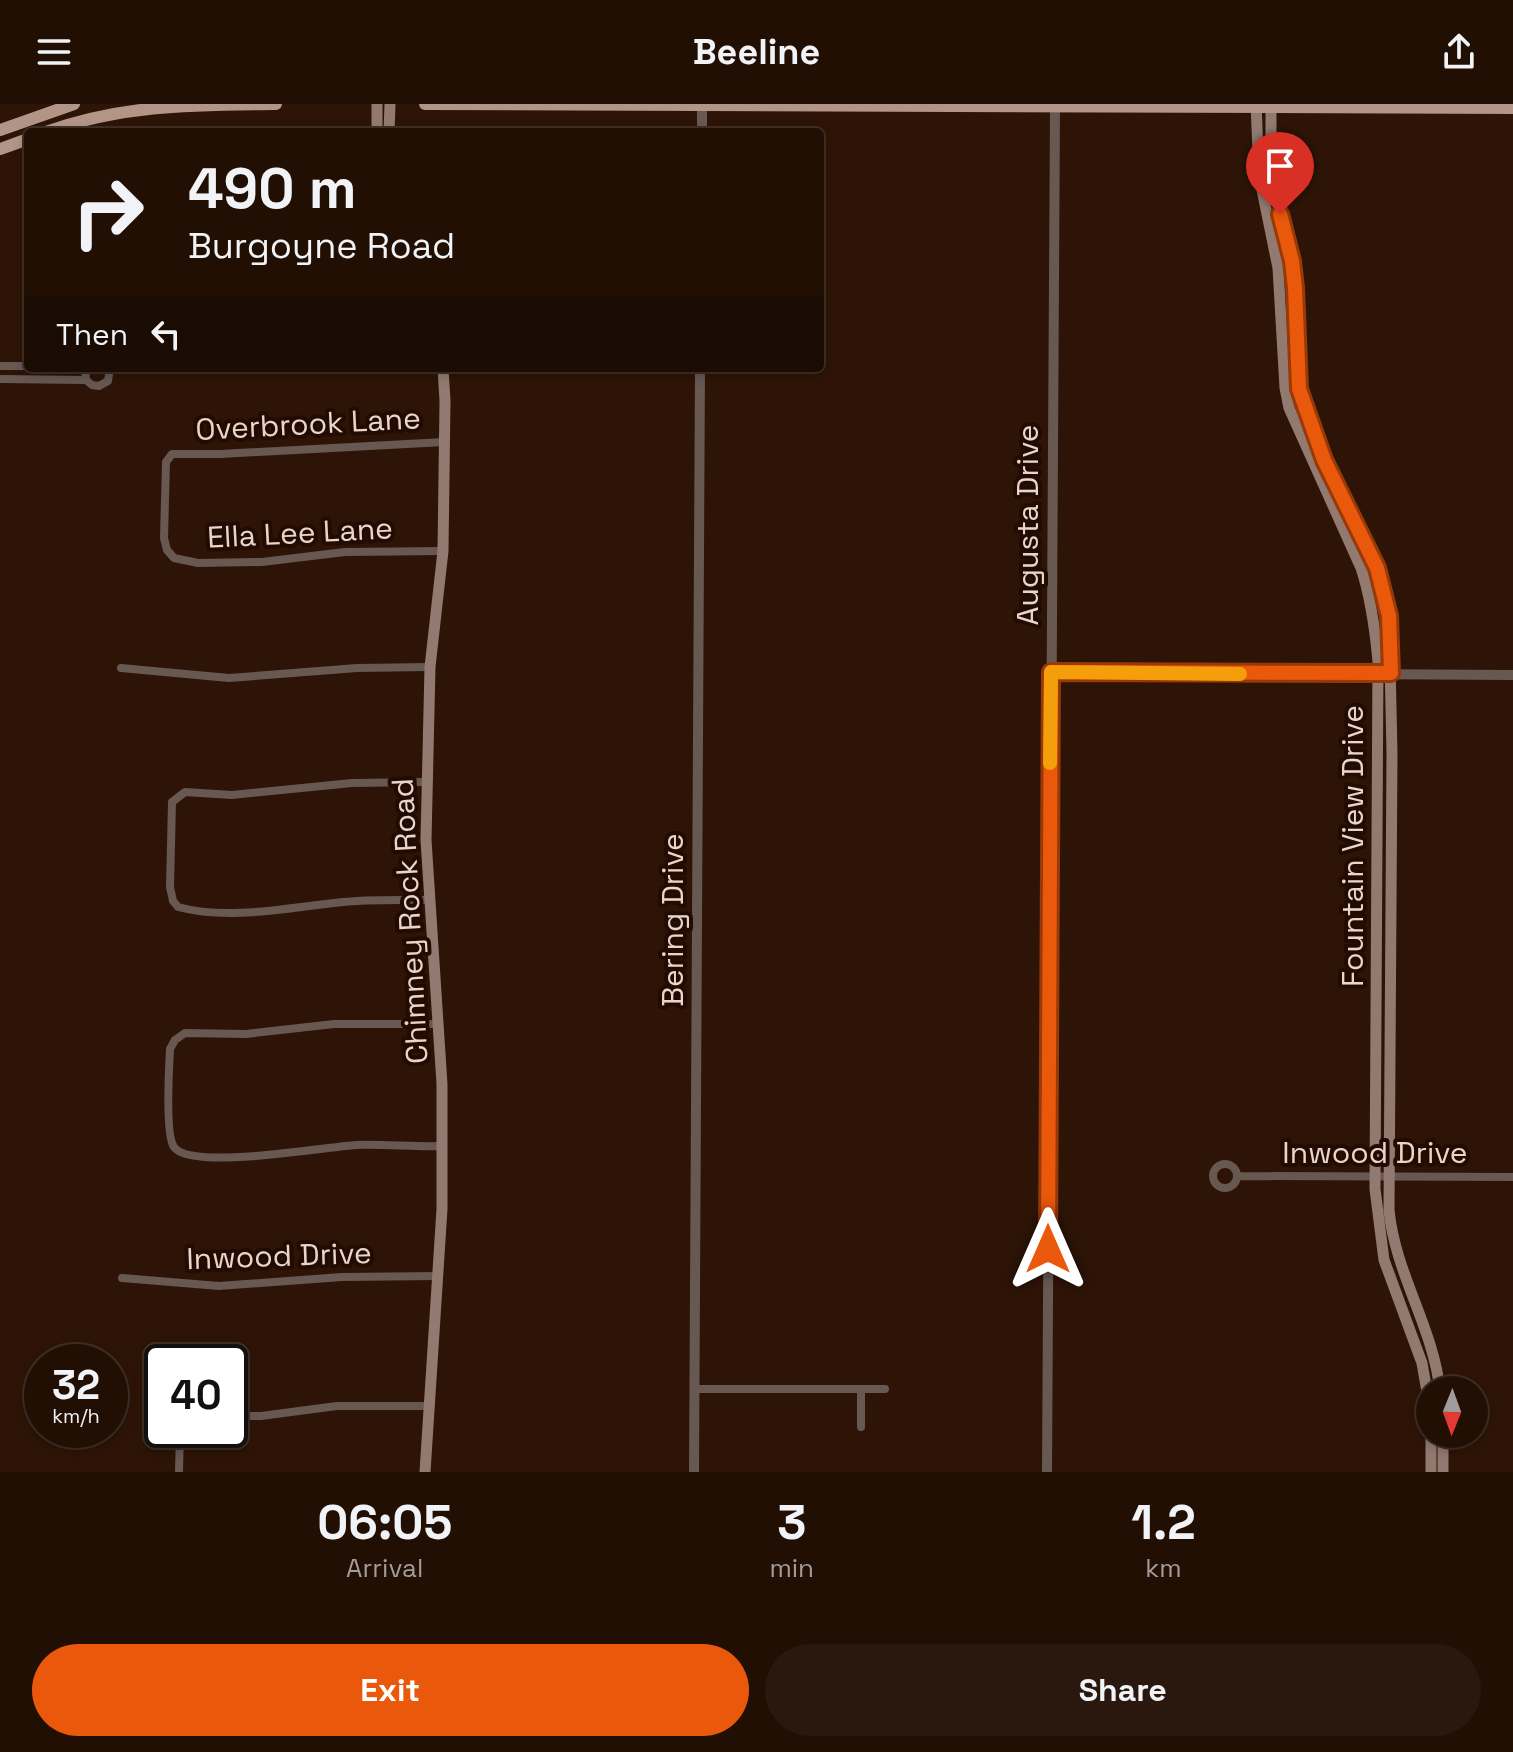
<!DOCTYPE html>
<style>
body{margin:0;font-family:"Space Grotesk",sans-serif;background:#2a180e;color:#f1f3f6;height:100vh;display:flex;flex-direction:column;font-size:30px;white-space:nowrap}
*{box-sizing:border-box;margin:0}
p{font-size:26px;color:#a29c9a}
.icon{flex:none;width:44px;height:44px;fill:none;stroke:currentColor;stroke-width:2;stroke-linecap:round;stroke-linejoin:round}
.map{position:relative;height:1368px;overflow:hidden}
.drawer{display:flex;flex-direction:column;background:#220f04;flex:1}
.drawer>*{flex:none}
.guide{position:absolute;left:24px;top:24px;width:800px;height:244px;border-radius:8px;box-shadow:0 4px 12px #0003,0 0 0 2px #3f2f26;background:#220f04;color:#f1f3f6;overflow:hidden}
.needle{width:52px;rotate:181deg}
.fabs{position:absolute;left:1416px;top:1272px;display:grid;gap:16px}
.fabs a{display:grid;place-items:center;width:72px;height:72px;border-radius:50%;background:#220f04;box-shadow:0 4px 12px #0003,0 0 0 2px #3f2f26;font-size:40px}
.speed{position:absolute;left:24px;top:1240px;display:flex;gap:16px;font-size:40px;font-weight:700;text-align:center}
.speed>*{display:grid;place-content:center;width:104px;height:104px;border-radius:50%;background:#220f04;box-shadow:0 4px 12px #0003,0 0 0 2px #3f2f26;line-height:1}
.speed small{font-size:20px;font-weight:400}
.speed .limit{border:4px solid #111;border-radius:12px;background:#fff;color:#111}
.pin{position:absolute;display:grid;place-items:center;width:68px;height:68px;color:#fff;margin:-82px -34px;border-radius:50% 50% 50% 0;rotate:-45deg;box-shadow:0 0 8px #0007}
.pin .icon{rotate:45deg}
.me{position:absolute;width:88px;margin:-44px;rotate:0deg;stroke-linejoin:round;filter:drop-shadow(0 0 6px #0008)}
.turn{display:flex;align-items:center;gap:28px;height:168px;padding:0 32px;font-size:36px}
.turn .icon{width:104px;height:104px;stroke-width:2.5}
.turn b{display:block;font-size:56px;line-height:68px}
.then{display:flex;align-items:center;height:76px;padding:0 32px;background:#0003;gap:16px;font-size:30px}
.eta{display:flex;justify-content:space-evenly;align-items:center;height:136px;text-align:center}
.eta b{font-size:48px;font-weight:600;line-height:56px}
.button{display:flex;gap:16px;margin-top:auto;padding:16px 32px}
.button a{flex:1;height:92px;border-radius:48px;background:#ea580c;color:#fff;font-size:32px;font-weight:600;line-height:92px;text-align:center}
.button a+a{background:#2a180e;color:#f1f3f6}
header{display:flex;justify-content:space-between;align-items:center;height:104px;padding:0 32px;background:#220f04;font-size:36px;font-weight:600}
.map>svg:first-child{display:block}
</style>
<header><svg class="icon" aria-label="menu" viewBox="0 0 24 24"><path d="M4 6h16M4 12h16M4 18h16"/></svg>Beeline<svg class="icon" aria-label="share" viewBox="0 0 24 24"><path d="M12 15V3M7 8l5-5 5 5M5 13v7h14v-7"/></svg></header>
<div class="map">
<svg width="1513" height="1368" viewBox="0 0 1513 1368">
<rect width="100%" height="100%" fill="#2d1406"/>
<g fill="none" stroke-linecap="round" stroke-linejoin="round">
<path stroke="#675852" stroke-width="8" d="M0 262H28
M85 264 86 276 92 281 99 282 108 277 110 264
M0 275 86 276
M443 447 345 448 262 458 198 459 174 454 167 446 164 434 166 358 172 350H221L444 338
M121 564 229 574 357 564 430 563
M426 678 352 679 232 691 185 688 172 698 170 783 173 797 178 803C230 817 290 803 343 798 371 795 401 796 429 796
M438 920H334L246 930 185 929 175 936 170 945C169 964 165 1031 174 1043 190 1067 325 1043 356 1041 385 1040 413 1043 442 1042
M1213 1072a12 12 0 1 1 24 0a12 12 0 1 1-24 0Z
M1237 1072 1513 1073
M122 1174 219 1182 342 1173 438 1172
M694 1285H885
M230 1312H261L337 1302H428
M861 1323V1285
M179 1368 180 1326"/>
<path stroke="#675852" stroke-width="10" d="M702 28V0
M1051 568 1513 571
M694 1368 700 264
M1047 1368 1055 3"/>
<path stroke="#927a71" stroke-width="11" d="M377 0V28
M1256 0 1259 71 1278 164 1285 284 1289 304 1361 464C1371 494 1375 525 1378 557L1375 1085 1384 1156 1422 1259 1430 1305
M1271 0V49L1276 93 1292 157 1295 184 1299 285 1324 356 1377 464 1389 512 1392 649 1389 1106C1395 1169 1433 1223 1440 1286
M389 28 390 0
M1431 1330V1368
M425 1368 442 1105V980L426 736 430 563 443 447 445 297 443 264
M1443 1368V1330"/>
<path stroke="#b39588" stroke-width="12" d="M425 0 1513 4
M0 26 74 0
M46 28C124 0 195 1 276 0
M0 45 28 35"/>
</g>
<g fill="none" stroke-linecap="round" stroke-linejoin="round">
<defs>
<path id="route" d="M1048 1145 1051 568 1391 569 1389 512 1377 464 1324 356 1299 285 1295 184 1292 157 1280 110"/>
</defs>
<use href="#route" stroke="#983908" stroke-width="20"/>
<use href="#route" stroke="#ea580c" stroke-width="14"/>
<path stroke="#f59e0b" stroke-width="14" d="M1050 659 1051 568 1240 570"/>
</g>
<g text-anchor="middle" stroke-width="8" stroke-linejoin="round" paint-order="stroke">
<g font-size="30" fill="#e8d6cd" stroke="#230b01">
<text transform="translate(308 320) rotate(-3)" y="10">Overbrook Lane</text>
<text transform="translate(1028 421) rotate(-90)" y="10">Augusta Drive</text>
<text transform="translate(300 429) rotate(-3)" y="10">Ella Lee Lane</text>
<text transform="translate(1353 742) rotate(-90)" y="10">Fountain View Drive</text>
<text transform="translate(673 816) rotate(-90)" y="10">Bering Drive</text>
<text transform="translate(410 817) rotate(-93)" y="10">Chimney Rock Road</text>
<text x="1375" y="1059">Inwood Drive</text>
<text transform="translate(279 1152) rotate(-2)" y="10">Inwood Drive</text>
</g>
</g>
</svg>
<div class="fabs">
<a><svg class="needle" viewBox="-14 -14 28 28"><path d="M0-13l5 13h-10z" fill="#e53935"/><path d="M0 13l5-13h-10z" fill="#a29c9a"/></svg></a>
</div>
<div class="speed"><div>32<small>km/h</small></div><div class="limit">40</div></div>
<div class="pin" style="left:1280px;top:110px;background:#d93025"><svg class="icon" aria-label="arrive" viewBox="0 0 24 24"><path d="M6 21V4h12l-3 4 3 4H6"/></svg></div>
<svg class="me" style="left:1048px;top:1145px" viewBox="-20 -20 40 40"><path d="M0-17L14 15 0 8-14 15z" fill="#ea580c" stroke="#fff" stroke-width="4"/></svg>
<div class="guide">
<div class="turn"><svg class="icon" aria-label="right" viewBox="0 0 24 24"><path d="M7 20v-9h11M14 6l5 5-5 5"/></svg><div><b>490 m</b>Burgoyne Road</div></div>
<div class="then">Then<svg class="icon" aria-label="left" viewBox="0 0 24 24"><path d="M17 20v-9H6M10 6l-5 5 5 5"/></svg></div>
</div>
</div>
<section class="drawer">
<div class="eta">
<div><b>06:05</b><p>Arrival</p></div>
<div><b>3</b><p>min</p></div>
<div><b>1.2</b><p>km</p></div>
</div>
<div class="button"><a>Exit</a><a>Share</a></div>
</section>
